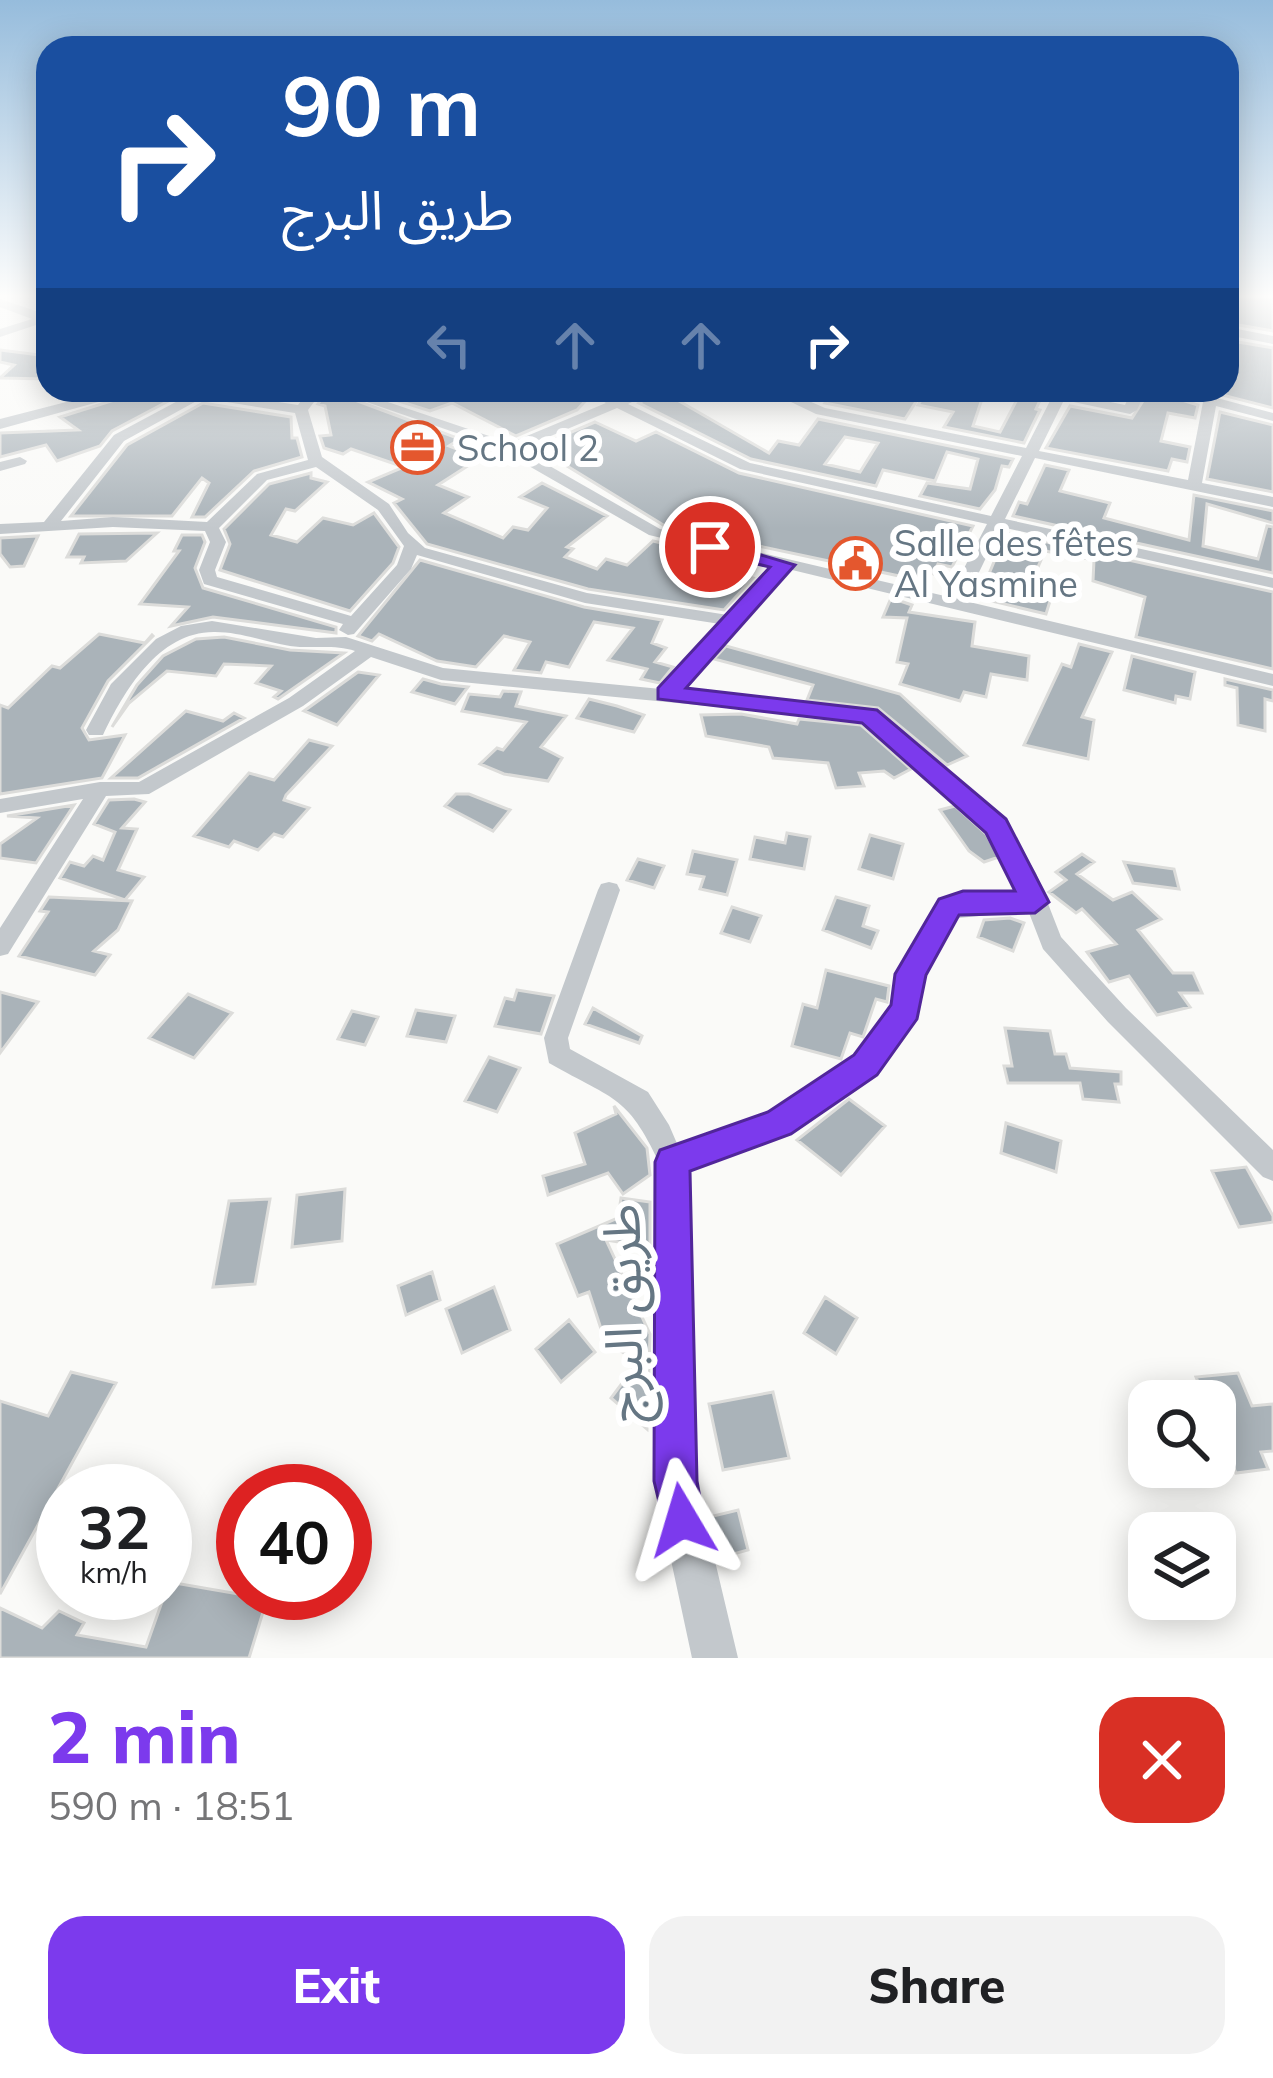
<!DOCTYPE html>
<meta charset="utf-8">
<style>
body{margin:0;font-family:Mulish,"Noto Sans Arabic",sans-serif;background:#f2f2f2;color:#202124;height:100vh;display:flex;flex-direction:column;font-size:45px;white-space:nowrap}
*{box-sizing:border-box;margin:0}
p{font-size:39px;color:#757577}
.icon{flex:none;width:66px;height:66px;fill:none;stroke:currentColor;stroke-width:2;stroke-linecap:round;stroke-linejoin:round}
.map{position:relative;height:1658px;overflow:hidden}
.drawer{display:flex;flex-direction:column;background:#fff;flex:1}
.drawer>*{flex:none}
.guide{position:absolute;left:36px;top:36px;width:1203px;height:366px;border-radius:36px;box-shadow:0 6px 30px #0003;background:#1a4fa0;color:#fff;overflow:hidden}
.buttons{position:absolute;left:1128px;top:1380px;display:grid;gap:24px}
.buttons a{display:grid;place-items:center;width:108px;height:108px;border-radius:24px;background:#fff;box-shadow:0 6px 30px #0003;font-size:60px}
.speed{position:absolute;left:36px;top:1464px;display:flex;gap:24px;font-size:60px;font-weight:700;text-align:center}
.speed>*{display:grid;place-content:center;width:156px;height:156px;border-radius:50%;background:#fff;box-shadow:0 6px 30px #0003;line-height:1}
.speed small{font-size:30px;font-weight:400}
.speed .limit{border:18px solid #d22;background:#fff;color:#111}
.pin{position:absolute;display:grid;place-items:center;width:102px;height:102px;color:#fff;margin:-51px;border:6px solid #fff;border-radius:50%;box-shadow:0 3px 12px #0007}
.me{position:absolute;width:132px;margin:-66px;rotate:353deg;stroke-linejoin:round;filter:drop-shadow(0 0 9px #0008)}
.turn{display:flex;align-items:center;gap:42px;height:252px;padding:0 48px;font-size:54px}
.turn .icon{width:156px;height:156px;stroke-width:2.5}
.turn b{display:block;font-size:84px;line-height:102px}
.lanes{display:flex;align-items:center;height:114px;padding:0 48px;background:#0003;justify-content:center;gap:60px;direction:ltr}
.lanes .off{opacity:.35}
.round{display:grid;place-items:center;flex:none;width:126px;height:126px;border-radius:36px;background:#f2f2f2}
.head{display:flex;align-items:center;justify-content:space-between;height:204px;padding:0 48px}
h1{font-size:72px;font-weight:800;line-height:90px;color:#7c3aed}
.primary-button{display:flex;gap:24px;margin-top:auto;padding:24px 48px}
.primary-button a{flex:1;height:138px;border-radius:36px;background:#7c3aed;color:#fff;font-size:48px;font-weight:800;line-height:138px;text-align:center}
.primary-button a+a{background:#f2f2f2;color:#202124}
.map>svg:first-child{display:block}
</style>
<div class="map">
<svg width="1273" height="1658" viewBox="0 0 1273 1658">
<rect width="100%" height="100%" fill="#fafaf8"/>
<path fill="#aab3b9" stroke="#dcdcda" stroke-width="3" fill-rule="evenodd" d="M1236 297H1273V331L1227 323Z
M1232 341 1273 348V408L1222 395Z
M0 350 48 356V379L0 378 14 365 0 362Z
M146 390H165L176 397 112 431 100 446 57 461 46 445 0 457V433L78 430 60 417Z
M328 390 460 439 449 446 480 458 438 485 468 497 444 513 503 538 513 527 528 530 547 508 520 497 542 483 607 516 567 547 573 549 565 557 597 569 606 559 627 565 653 541 720 557 713 567 753 578 724 610 588 589 427 544 394 503 402 499 368 482 404 467 351 449 343 454 324 448 320 436 331 435 325 406 318 404Z
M389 390H579L588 398 577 410 516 436 452 403 430 411 383 396Z
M660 390 769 453 778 441 799 445 818 419 1013 459 1009 467 1002 466 995 490 980 509 920 496 927 483 970 489 978 459 947 452 935 481 883 470 876 486 751 459 639 403ZM845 437 878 443 860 472 825 464Z
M835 390H891L888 395 917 400 905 419 825 403Z
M928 390H985L973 426 1000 432 1022 390 1041 398 1036 409 1040 410 1024 443 944 427 953 412 918 405Z
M1150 390 1198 405 1195 418 1168 413 1161 441 1190 447 1187 462 1172 459 1168 471 1046 448 1070 406 1132 418Z
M203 403 291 417 292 438H297L302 457 254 471 205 517H192L209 483 202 478 172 516H71L127 445Z
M1220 412 1273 425V492L1207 479Z
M595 422 636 441 656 432 739 473 973 526 952 567 938 564 934 574 920 571 915 584 898 580 899 576 665 526 536 447Z
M1045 465 1069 470 1060 491 1110 503 1104 518 1189 540 1194 495 1273 511V523L1207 504 1203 546 1258 559 1267 526 1273 527V573L1013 516 1019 502 1027 504Z
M311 473V478L327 482 295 511 286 509 271 535 297 542 323 518 353 525 374 513 399 547 393 563 350 611 220 570 230 544 224 529 269 484Z
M157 533 126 561 81 563 84 557H67L79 534Z
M1006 533 1273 592V669L1136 637 1145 597 1093 581 1094 560 1045 551 1031 583 1054 588 1046 614 979 598Z
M182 535H202L205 542 195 568 203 588 336 627V633L213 617 171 626 188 607 140 604 179 551H174Z
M38 536 24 566 10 567 0 554V538Z
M420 560 584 607 662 620 652 643 666 648 655 662 673 667 660 683 641 679 647 669 608 660 633 628 594 622 569 667 546 662 541 673 514 670 530 642 504 636 476 667 437 661 379 634 372 641 358 636Z
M891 598 912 605 909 612 975 622 972 646 1029 656 1027 680 991 674 986 697 964 692 960 701 900 684 908 664 897 662 907 618 883 617Z
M99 634 145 643 152 635 153 636 108 681 82 728 89 740 125 735 102 778 0 794V705L8 708 52 666 60 668Z
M224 637 290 650 344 653 278 699 274 697 281 691 256 683 271 666 224 664 216 676 167 671 129 703 112 727 137 685 163 656 196 639Z
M1079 644 1112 652 1082 717 1094 720 1088 759 1024 745 1062 664 1071 667Z
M726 646 900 694 967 756 947 765 878 708 807 700 813 685 714 659Z
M1132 656 1195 672 1190 699 1176 696 1175 703 1124 690Z
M358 672 379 675 337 725 304 711Z
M423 679 441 684 468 687 455 704 412 692Z
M1225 679 1273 690V701L1265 699V731L1238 725 1237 688 1225 685Z
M503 691 521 692 516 706 566 716 541 747 562 758 548 781 504 774 480 764 497 748 503 750 526 722 462 711 469 694 500 697Z
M589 699 617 706 644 715 634 732 577 718Z
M186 711 223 721 234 713 244 718 138 778H111Z
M741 714 797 724 799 719 861 725 911 769 894 778 884 771 859 773 864 786 836 788 828 763 773 758 769 747 706 736 701 715Z
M309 740 332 746 286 795 284 800 309 808 283 837 274 834 258 850 234 841 229 847 194 836 249 773 274 780Z
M456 794H469L510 810 493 831 445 806Z
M134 799 145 802 122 828 137 829 118 870 144 877 125 900 60 878 70 862 84 866 93 856 103 860 115 832 94 824 109 800Z
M74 805 36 863 0 858V844L37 818 7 816Z
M955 806 986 834 999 857 984 862 969 851 940 810Z
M787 833 810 837 804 869 750 859 755 837 785 843Z
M870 835 903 844 893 879 859 869Z
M693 851 737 860 727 895 700 889 704 877 687 874Z
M1082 854 1094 862 1077 874 1113 900 1132 892 1161 919 1138 930 1173 973H1193L1202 993H1180L1190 1007 1157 1015 1129 976 1109 982 1087 952 1116 944 1082 909 1076 913 1049 892 1066 880 1056 872Z
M638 859 664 866 654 888 627 880Z
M1124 862 1174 869 1179 889 1133 883Z
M49 897 132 901 118 930 94 951 110 955 95 975 19 956 48 912 40 911Z
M836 897 869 906 863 926 878 931 871 948 823 930Z
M732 907 761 916 750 942 721 933Z
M1010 918 1024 923 1013 951 978 937 984 920Z
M826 970 889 986 887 1002 876 999 863 1037 850 1033 841 1059 792 1046 803 1004 817 1008Z
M517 990 554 996 541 1034 495 1026 505 998 514 1000Z
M0 992 38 1002 0 1053Z
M188 994 232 1013 194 1058 149 1038Z
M593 1008 642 1036 639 1043 585 1024Z
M416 1010 455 1016 446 1042 407 1036Z
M352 1011 378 1017 365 1045 338 1039Z
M1005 1028 1050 1031 1055 1054H1066L1070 1068 1121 1072V1084H1115L1119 1102 1083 1099 1080 1083H1008L1004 1066H1012Z
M489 1057 520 1068 497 1112 465 1101Z
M849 1099 885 1126 841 1175 797 1140Z
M614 1106 647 1148 650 1175 623 1194 608 1173 548 1195 543 1176 585 1164 575 1133 616 1114Z
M1006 1123 1061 1141 1056 1172 1001 1153Z
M1246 1167 1273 1216V1222L1239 1227 1212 1171Z
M345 1189 342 1241 292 1247 297 1195Z
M621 1198 650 1202V1247L606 1240 650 1334 647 1429 611 1398 638 1362 605 1341 589 1292 578 1296 557 1244 618 1218Z
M270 1199 255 1284 213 1287 229 1201Z
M432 1272 440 1300 406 1315 398 1286Z
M494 1287 510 1330 462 1353 446 1309Z
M825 1297 857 1318 836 1354 804 1333Z
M569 1320 595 1352 561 1382 536 1349Z
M71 1372 116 1383 0 1594V1401L48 1416Z
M1238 1373 1252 1406 1273 1404V1451L1261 1452 1268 1469 1236 1473 1215 1422V1401H1206L1196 1377Z
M773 1392 789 1458 723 1470 709 1404Z
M738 1510 748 1550 719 1558 709 1517Z
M169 1582 267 1599 249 1658H0V1608L42 1628 59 1611 84 1623 77 1635 146 1647Z"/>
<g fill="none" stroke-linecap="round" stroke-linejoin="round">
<path fill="#c3c8cc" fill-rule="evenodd" d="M0 299 48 315V338L42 334 39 324 0 337V329L32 319 0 307Z
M1227 327 1273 336V344L1227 335Z
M169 390H201L298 405 309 390H323L308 410 322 457 389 504 408 533 425 548 587 593 728 615 774 565 649 535 494 446 332 390H352L510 443 606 403 583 390H600L618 398 638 390H656L628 404 750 463 991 516 1022 456 816 414 766 390H784L825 408 1026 448 1052 397 1028 390H1069L1067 393 1125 405 1132 390H1146L1137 410 1130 414 1064 400 1039 451 1188 480 1203 402 1165 390 1204 395 1205 390H1219L1217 398 1273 413V421L1216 406 1202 483 1273 497V507L1035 458 1005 519 1273 578V588L1001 527 965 601 1273 674V686L788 569 680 691 875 711 1004 821 1036 873 1061 937 1126 1008 1273 1150V1181L1263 1177 1108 1022 1043 949 1014 874 990 831 863 721 441 680 371 657 303 706 149 794 106 796 8 954 0 956V928L83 799 0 813V799L100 782H139L289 698 355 651C335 644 311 649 290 646 265 642 241 632 215 632 159 631 124 691 103 735H89L86 730 111 684 156 639 181 626 212 621 316 638 346 637 443 668 661 689 720 624 585 603 417 555 411 569 354 634 348 635 339 630 343 624 204 584 199 570 210 542 205 531 113 527 0 534V524L44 522 114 435 187 396ZM202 398 295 413 308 460 257 474 207 522 113 517 61 521 124 441ZM617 408 740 469 987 524 949 597 660 529 520 449ZM316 467 378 510 404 546 397 565 351 616 217 577 215 570 226 542 219 528 267 480Z
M20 457 27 461 25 464 0 471V462Z
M609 882 617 884 620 890 568 1038 570 1049 648 1092 669 1125 685 1162 681 1171 672 1175 663 1171C628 1094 617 1102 549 1063L544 1038 598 890 601 884Z"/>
<path fill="#c3c8cc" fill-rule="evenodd" d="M113 390H142L0 429V419Z
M1035 891 1045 894 1049 902 1045 910 958 918 926 975 917 1018 877 1075 791 1134 689 1172 696 1481 738 1658H692L654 1481 655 1162 660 1151 768 1112 855 1055 891 1005 896 974 939 899Z"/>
</g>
<linearGradient id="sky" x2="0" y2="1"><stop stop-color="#96bcdc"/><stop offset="0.56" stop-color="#fdfdfc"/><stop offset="1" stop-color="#fdfdfc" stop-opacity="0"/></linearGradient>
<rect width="1273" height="529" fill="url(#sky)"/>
<path fill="#7c3aed" stroke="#51269a" stroke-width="3" d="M710 540 795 565 686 688 877 710 1006 819 1049 902 1035 913 959 915 926 975 917 1019 877 1075 791 1134 690 1171 697 1481 704 1520 698 1535 682 1541 667 1535 654 1481 655 1162 660 1150 768 1112 854 1055 891 1005 895 974 939 899 963 891H1015L986 833 862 723 658 699V688L770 567 702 551V542Z"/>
<defs>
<symbol id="office-ring" viewBox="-11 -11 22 22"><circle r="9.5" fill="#fff" stroke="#e4572e" stroke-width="1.5"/><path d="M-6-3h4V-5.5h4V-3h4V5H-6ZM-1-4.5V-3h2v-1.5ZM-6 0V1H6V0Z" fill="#e4572e"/></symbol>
<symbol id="civic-ring" viewBox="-11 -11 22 22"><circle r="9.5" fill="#fff" stroke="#e4572e" stroke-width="1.5"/><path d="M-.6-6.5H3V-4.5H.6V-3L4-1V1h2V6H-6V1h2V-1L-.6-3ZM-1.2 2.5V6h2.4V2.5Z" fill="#e4572e"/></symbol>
</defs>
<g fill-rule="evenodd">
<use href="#office-ring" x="388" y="418" width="59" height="59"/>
<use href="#civic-ring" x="826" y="534" width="59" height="59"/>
</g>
<g text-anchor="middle" stroke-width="12" stroke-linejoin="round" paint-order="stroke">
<g font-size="36" fill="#657683" stroke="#fff" text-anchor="start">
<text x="457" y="461">School 2</text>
<text x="894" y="556">Salle des fêtes<tspan x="894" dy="41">Al Yasmine</tspan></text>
</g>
<g font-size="51" fill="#657683" stroke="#fff">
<text transform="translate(623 1313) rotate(-91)" y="18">طريق البرج</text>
</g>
</g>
</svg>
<div class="buttons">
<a><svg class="icon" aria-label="search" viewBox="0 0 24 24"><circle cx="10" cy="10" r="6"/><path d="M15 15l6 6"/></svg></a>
<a><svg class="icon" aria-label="layers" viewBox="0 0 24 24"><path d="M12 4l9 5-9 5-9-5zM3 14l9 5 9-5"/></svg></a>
</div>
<div class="speed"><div>32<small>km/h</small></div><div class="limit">40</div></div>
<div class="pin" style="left:710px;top:547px;background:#d93025"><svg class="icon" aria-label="arrive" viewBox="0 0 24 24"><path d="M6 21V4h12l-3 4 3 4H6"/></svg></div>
<svg class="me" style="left:682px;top:1520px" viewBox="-20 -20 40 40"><path d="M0-17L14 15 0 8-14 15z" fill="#7c3aed" stroke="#fff" stroke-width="4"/></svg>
<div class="guide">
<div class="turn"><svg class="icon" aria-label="right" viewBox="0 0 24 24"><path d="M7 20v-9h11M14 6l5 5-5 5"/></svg><div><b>90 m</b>طريق البرج</div></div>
<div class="lanes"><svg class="icon off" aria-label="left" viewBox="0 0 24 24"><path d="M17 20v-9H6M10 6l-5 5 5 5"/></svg><svg class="icon off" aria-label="ahead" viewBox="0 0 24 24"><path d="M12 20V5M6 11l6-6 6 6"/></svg><svg class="icon off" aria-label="ahead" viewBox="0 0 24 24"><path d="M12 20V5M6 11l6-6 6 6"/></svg><svg class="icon" aria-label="right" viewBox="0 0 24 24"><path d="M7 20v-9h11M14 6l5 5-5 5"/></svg></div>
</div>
</div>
<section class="drawer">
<div class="head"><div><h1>2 min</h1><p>590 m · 18:51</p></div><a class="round" style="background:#d93025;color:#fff"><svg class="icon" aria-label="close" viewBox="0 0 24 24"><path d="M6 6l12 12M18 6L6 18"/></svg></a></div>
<div class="primary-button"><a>Exit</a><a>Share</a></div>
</section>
